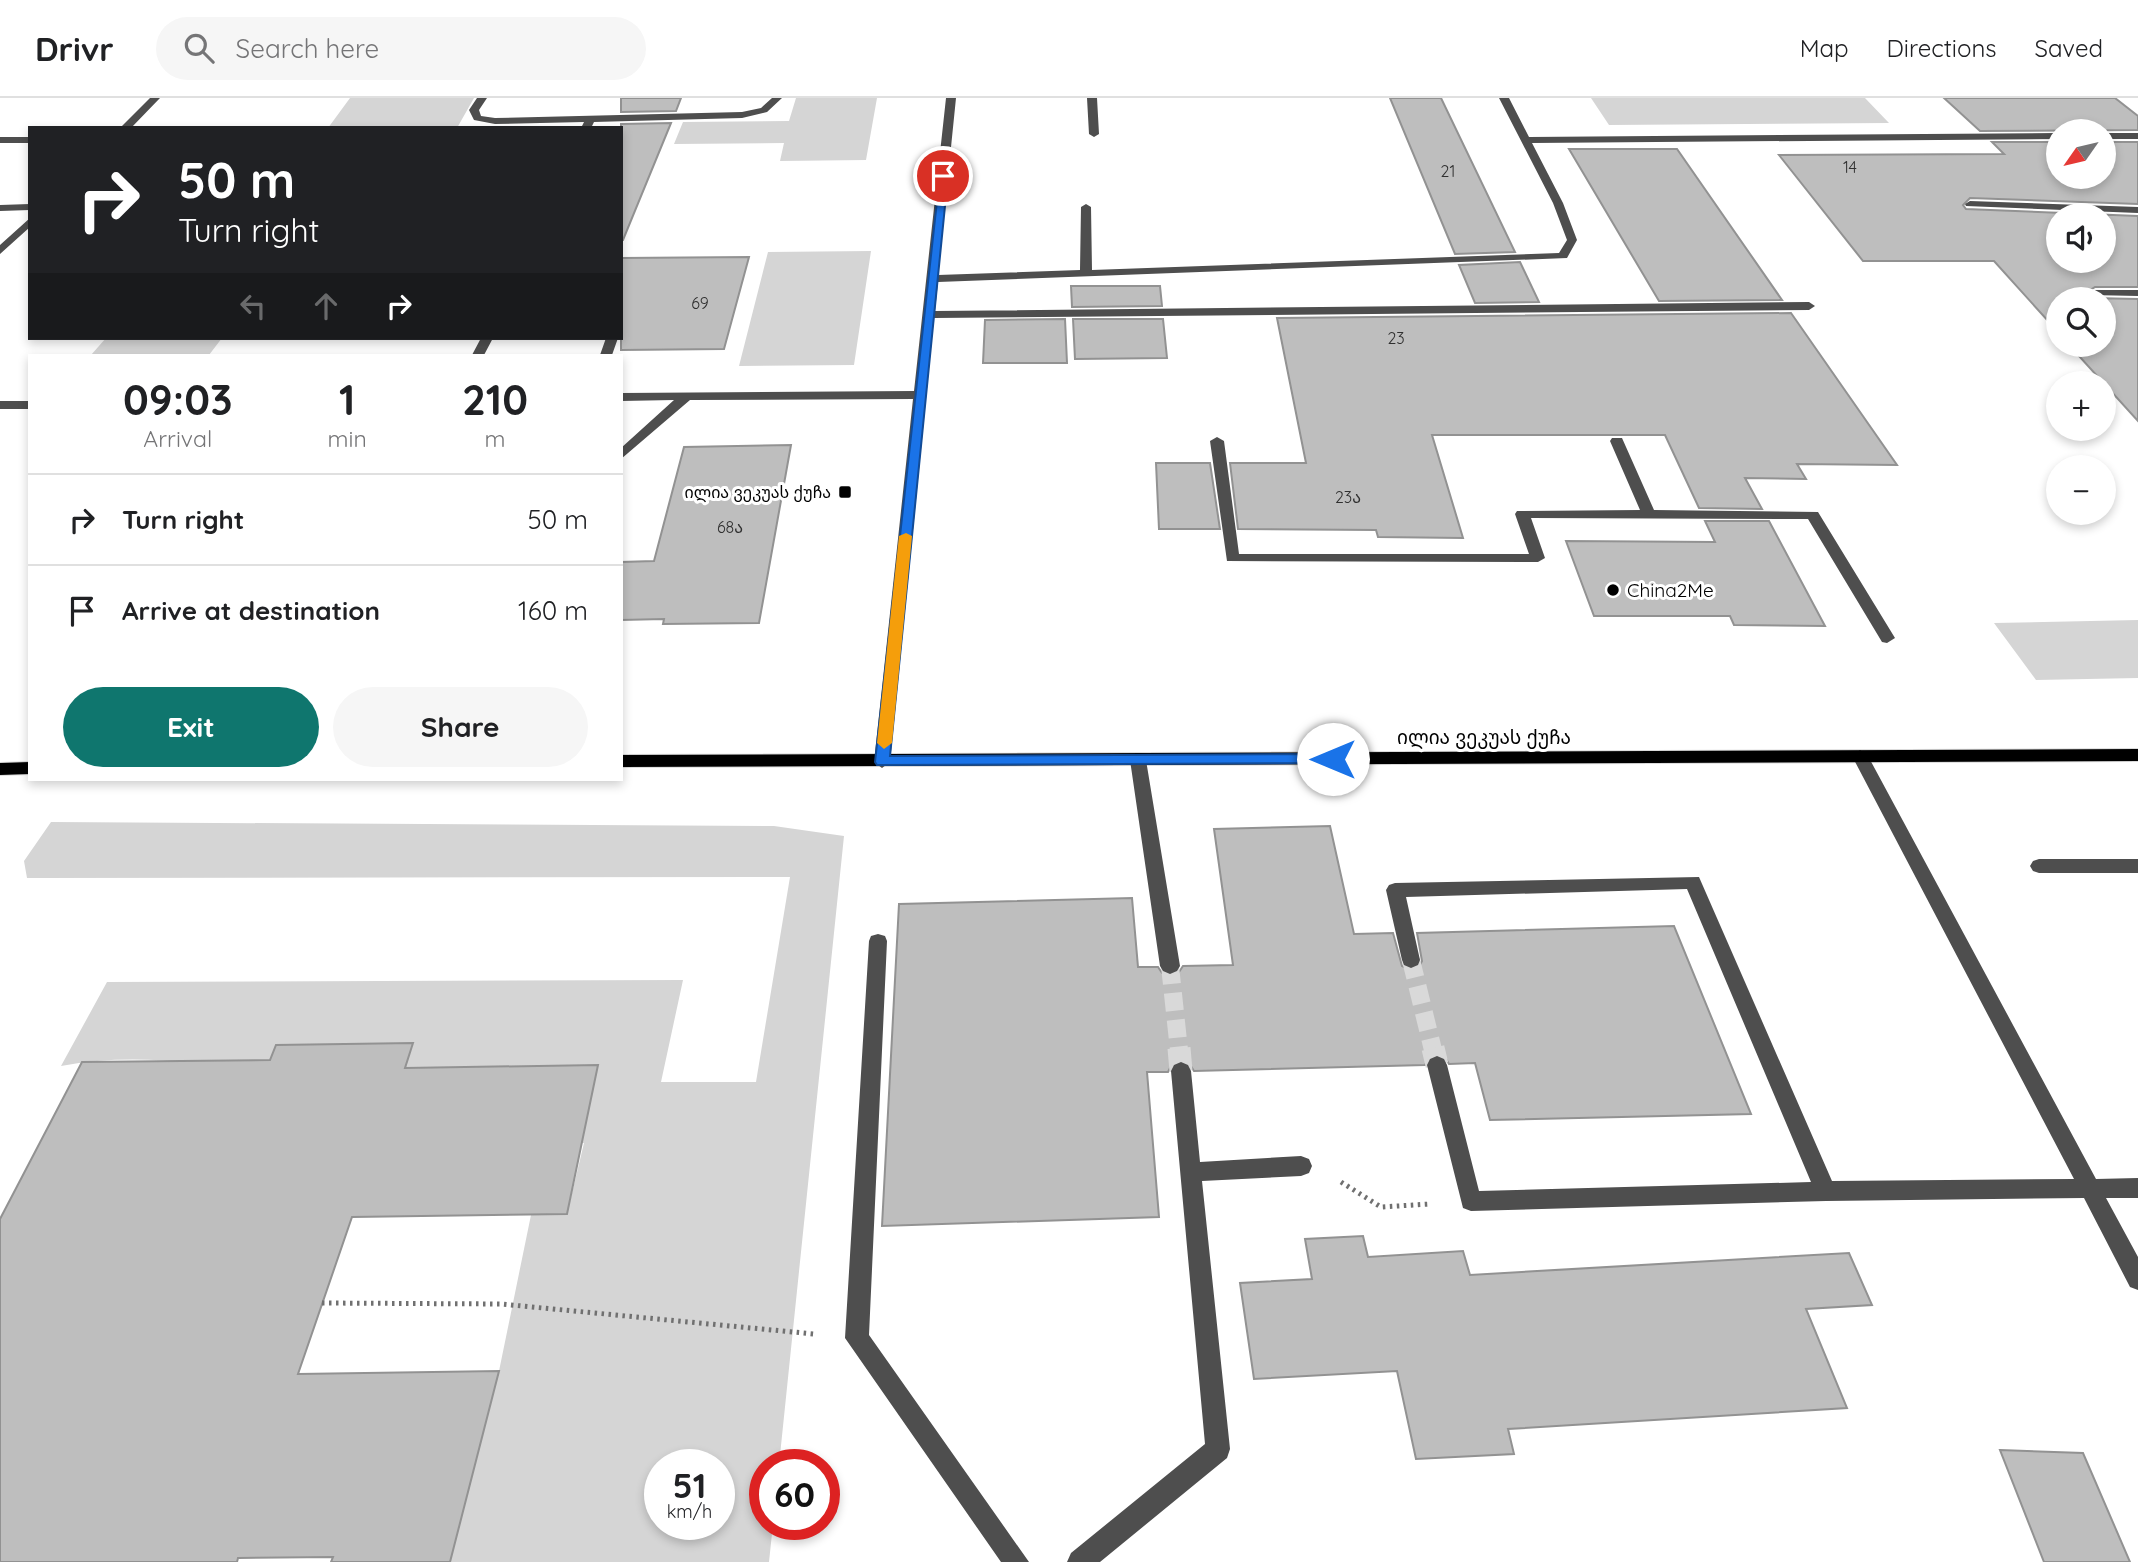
<!DOCTYPE html>
<meta charset="utf-8">
<style>
body{margin:0;font-family:Quicksand,"Noto Sans Georgian",sans-serif;background:#f6f6f6;color:#202124;height:100vh;display:flex;flex-direction:column;font-size:26px;white-space:nowrap}
*{box-sizing:border-box;margin:0}
p{font-size:23px;color:#757577}
.icon{flex:none;width:38px;height:38px;fill:none;stroke:currentColor;stroke-width:2;stroke-linecap:round;stroke-linejoin:round}
.map{position:relative;flex:1;overflow:hidden}
.side{position:absolute;left:28px;top:256px;width:595px;height:427px;display:flex;flex-direction:column;background:#fff;border-radius:0px;box-shadow:0 4px 10px #0003}
.side>*{flex:none}
.banner{position:absolute;left:28px;top:28px;width:595px;height:214px;border-radius:0px;box-shadow:0 4px 10px #0003;background:#202124;color:#fff;overflow:hidden}
.needle{width:46px;rotate:236deg}
.buttons{position:absolute;left:2046px;top:21px;display:grid;gap:14px}
.buttons a{display:grid;place-items:center;width:70px;height:70px;border-radius:50%;background:#fff;box-shadow:0 4px 10px #0003;font-size:35px}
.speed{position:absolute;left:644px;top:1351px;display:flex;gap:14px;font-size:35px;font-weight:700;text-align:center}
.speed>*{display:grid;place-content:center;width:91px;height:91px;border-radius:50%;background:#fff;box-shadow:0 4px 10px #0003;line-height:1}
.speed small{font-size:18px;font-weight:400}
.speed .limit{border:10px solid #d22;background:#fff;color:#111}
.pin{position:absolute;display:grid;place-items:center;width:60px;height:60px;color:#fff;margin:-30px;border:4px solid #fff;border-radius:50%;box-shadow:0 2px 7px #0007}
.me{position:absolute;width:77px;margin:-38px;rotate:270deg;stroke-linejoin:round;filter:drop-shadow(0 0 5px #0008)}
.turn{display:flex;align-items:center;gap:24px;height:147px;padding:0 35px;font-size:32px}
.turn .icon{width:91px;height:91px;stroke-width:2.5}
.turn b{display:block;font-size:49px;line-height:60px}
.lanes{display:flex;align-items:center;height:66px;padding:0 35px;background:#0003;justify-content:center;gap:35px;direction:ltr}
.lanes .off{opacity:.35}
.eta{display:flex;justify-content:space-evenly;align-items:center;height:119px;text-align:center}
.eta b{font-size:42px;font-weight:700;line-height:49px}
.primary-button{display:flex;gap:14px;margin-top:auto;padding:14px 35px}
.primary-button a{flex:1;height:80px;border-radius:42px;background:#0f766e;color:#fff;font-size:28px;font-weight:700;line-height:80px;text-align:center}
.primary-button a+a{background:#f6f6f6;color:#202124}
ul{padding:0;list-style:none}
li{display:flex;align-items:center;gap:21px;height:91px;padding:0 35px;border-top:2px solid #e0e0e0}
li div{flex:1}
li b{display:block;font-size:26px}
li em{font-style:normal}
header{display:flex;align-items:center;gap:42px;box-sizing:border-box;height:98px;padding:0 35px;background:#fff;border-bottom:2px solid #e0e0e0}
header strong{font-size:33px}
nav{display:flex;gap:38px;margin-inline-start:auto;font-size:24px}
.search{width:490px;height:63px;background:#f6f6f6;display:flex;align-items:center;gap:18px;box-sizing:border-box;padding:0 24px;border-radius:38px;color:#757577;font-size:26px}
.map>svg:first-child{display:block}
</style>
<header>
<strong>Drivr</strong>
<div class="search"><svg class="icon" aria-label="search" viewBox="0 0 24 24"><circle cx="10" cy="10" r="6"/><path d="M15 15l6 6"/></svg>Search here</div>
<nav><a>Map</a><a>Directions</a><a>Saved</a></nav>
</header>
<div class="map">
<svg width="2138" height="1464" viewBox="0 0 2138 1464">
<rect width="100%" height="100%" fill="#fff"/>
<path fill="#d5d5d5" fill-rule="evenodd" d="M350 0H474L457 30H328Z
M796 0H877L866 62 780 63 784 45 674 46 683 24 789 23Z
M1591 0H1865L1889 25 1609 27Z
M871 153 854 267 739 268 768 154Z
M106 240H222L209 257H91Z
M2138 522V580L2036 582 1994 525Z
M51 724 774 728 844 738 779 1367H765V1426H773L769 1464H450L499 1273 531 1117 567 1116 584 1045H561L597 967 405 970 413 945 276 947 265 975C198 964 129 955 61 968L107 884 683 882 661 984H756L790 779 27 780 24 763ZM660 1367H719V1426H660Z"/>
<path fill="#bebebe" stroke="#929292" stroke-width="2" fill-rule="evenodd" d="M621 0H681L676 13 621 14Z
M1390 0H1441L1515 154 1455 156Z
M1944 0H2115L2138 18V32L1980 33Z
M671 25 623 142H621V26Z
M2104 44H2138V106L1970 100 1963 107 1966 111 2138 118V189H2095L2086 195 2091 200 2138 201V323L2069 247H2104V201H2058V234L1994 163H1863L1779 57 2004 56 1992 44H2058V79H2104ZM2058 117H2104V163H2058Z
M1569 51H1677L1782 202 1659 203Z
M749 159 724 251 621 252V160Z
M1520 164 1539 204 1475 205 1459 167Z
M1071 188H1160L1162 208 1072 209Z
M1791 215 1897 367 1797 366 1806 381 1745 380 1762 411 1699 410 1665 337H1432L1463 440 1378 439 1376 432 1238 431 1230 365H1306L1277 220Z
M1065 221 1067 265H983L985 222Z
M1073 221H1163L1167 260 1075 261Z
M791 347 759 525 663 526 664 521 621 522V464L654 463 684 349Z
M1156 365H1210L1220 431H1159Z
M1705 423H1769L1825 528 1734 527 1730 518H1594L1566 443 1715 444Z
M1330 728 1354 836 1393 835 1402 868 1410 872 1419 869 1422 863 1417 835 1674 828 1751 1016 1490 1022 1475 965 1449 966 1445 959 1438 956 1429 959 1425 967 1194 973 1189 965 1180 962 1172 966 1168 974H1147L1159 1119 882 1128 899 806 1132 800 1138 869H1158L1162 875 1171 878 1179 874 1183 868 1233 867 1214 731Z
M413 945 405 970 598 967 567 1116 352 1119 298 1276 499 1273 450 1464H331L333 1459 238 1460 237 1464H0V1121L82 964 270 962 276 947Z
M1363 1138 1368 1159 1463 1153 1470 1177 1849 1155 1872 1207 1806 1211 1847 1310 1508 1331 1514 1356 1416 1361 1397 1273 1254 1281 1240 1185 1312 1181 1305 1141Z
M2000 1352 2083 1355 2130 1464H2044Z"/>
<g fill="none" stroke-linecap="round" stroke-linejoin="round">
<path stroke="#d9d9d9" stroke-width="18" stroke-dasharray="18 9" stroke-linecap="butt" d="M1411 862 1433 952
M1170 868 1179 952"/>
<path stroke="#d9d9d9" stroke-width="23" stroke-dasharray="23 11" stroke-linecap="butt" d="M1179 950 1181 973
M1433 950 1437 967"/>
<defs>
<path id="major" d="M2138 651V663L621 669V657Z
M30 664V676L0 677V665Z"/>
</defs>
<use href="#major" stroke="#dbdbdb" stroke-width="2"/>
<path stroke="#707070" stroke-width="5" stroke-dasharray="2.5 4.5" stroke-linecap="butt" d="M1341 1084 1381 1109 1430 1106
M322 1205 501 1206 814 1236"/>
<path fill="#4e4e4e" fill-rule="evenodd" d="M150 0H160L131 30H120Z
M477 0H487L479 12 481 18 495 20 742 14 761 10 772 0H782L767 14 742 20 594 24 591 30H581L584 24 495 26 474 22 469 12Z
M946 0H956L938 177 1080 172 1081 109 1086 106 1091 109 1092 172 1559 155 1567 142 1553 105 1499 0H1509L1529 39 2058 35V41L1532 45 1563 105 1577 142 1567 160 938 184 935 213 1809 204 1815 208 1809 212 934 220 890 664 882 670 874 664 913 301 690 302 621 361V350L674 302 621 303V295L914 293Z
M1087 0H1097L1099 36 1094 39 1089 36Z
M2104 35H2138V41H2104Z
M0 39H30V45H0Z
M1970 103 2138 109V115L1966 108 1965 106Z
M30 106V112L0 113V107Z
M30 120V129L0 156V147Z
M2095 192H2138V198L2091 197 2089 195Z
M481 240H493L484 257H472Z
M606 240H618L612 257H600Z
M0 303H30V311H0Z
M1217 339 1224 343 1239 456H1529L1515 416 1517 413 1640 412 1610 343 1612 340H1622L1654 412 1818 414 1895 540 1887 545 1882 544 1808 421 1531 420 1545 460 1538 464 1227 463 1210 343Z
M1860 652 1868 658 2096 1081 2138 1080V1100H2106L2138 1159V1192L2130 1189 2084 1100 1826 1103 1471 1113 1463 1110 1427 967 1430 961 1437 958 1444 961 1447 967 1479 1093 1811 1084 1687 791 1406 799 1420 862 1418 867 1411 870 1404 867 1402 862 1386 792 1389 787 1395 785 1699 779 1832 1083 2074 1081 1852 658Z
M1138 656 1146 662 1180 868 1177 873 1170 876 1163 873 1160 868 1130 662Z
M2039 761H2138V775H2039L2033 773 2030 768 2033 763Z
M878 836 885 838 887 843 869 1237 1029 1464H1001L845 1240 869 843 871 838Z
M1181 964 1188 967 1191 973 1200 1064 1301 1058 1309 1061 1312 1068 1309 1075 1301 1078 1202 1083 1230 1351 1227 1360 1100 1464H1067L1071 1455 1205 1346 1171 973 1174 967Z"/>
<use href="#major" fill="#000" fill-rule="evenodd"/>
</g>
<path fill="#1a73e8" stroke="#114b97" stroke-width="2" d="M940 76 948 78 890 658 1333 656 1340 661 1338 665 877 667 875 664Z"/>
<path fill="#f59e0b" d="M906 435 912 438 892 645 884 651 877 645 899 438Z"/>
<g fill="#000" stroke="#fff" stroke-width="2.5">
<rect x="838" y="387" width="14" height="14" rx="3.5"/>
<circle cx="1613" cy="492" r="7"/>
</g>
<g text-anchor="middle" stroke-width="6" stroke-linejoin="round" paint-order="stroke">
<g font-size="16" fill="#303030">
<text x="1850" y="75">14</text>
<text x="1448" y="79">21</text>
<text x="700" y="211">69</text>
<text x="1396" y="246">23</text>
<text x="1348" y="405">23ა</text>
<text x="730" y="435">68ა</text>
</g>
<g font-size="16" fill="#000" stroke="#fff" text-anchor="end">
<text x="831" y="400">ილია ვეკუას ქუჩა</text>
</g>
<g font-size="19" fill="#000" stroke="#fff" text-anchor="start">
<text x="1627" y="499">China2Me</text>
</g>
<g font-size="19" fill="#000" stroke="#fff">
<text x="1484" y="646">ილია ვეკუას ქუჩა</text>
</g>
</g>
</svg>
<div class="buttons">
<a><svg class="needle" viewBox="-14 -14 28 28"><path d="M0-13l5 13h-10z" fill="#e53935"/><path d="M0 13l5-13h-10z" fill="#757577"/></svg></a>
<a><svg class="icon" aria-label="sound" viewBox="0 0 24 24"><path d="M4 9h4l5-4v14l-5-4H4zM17 9q2 3 0 6"/></svg></a>
<a><svg class="icon" aria-label="search" viewBox="0 0 24 24"><circle cx="10" cy="10" r="6"/><path d="M15 15l6 6"/></svg></a>
<a>+</a>
<a>−</a>
</div>
<div class="speed"><div>51<small>km/h</small></div><div class="limit">60</div></div>
<div class="pin" style="left:943px;top:78px;background:#d93025"><svg class="icon" aria-label="arrive" viewBox="0 0 24 24"><path d="M6 21V4h12l-3 4 3 4H6"/></svg></div>
<svg class="me" style="left:1333px;top:661px" viewBox="-20 -20 40 40"><circle r="19" fill="#fff"/><path d="M0-13L10 11 0 6-10 11z" fill="#1a73e8"/></svg>
<div class="banner">
<div class="turn"><svg class="icon" aria-label="right" viewBox="0 0 24 24"><path d="M7 20v-9h11M14 6l5 5-5 5"/></svg><div><b>50 m</b>Turn right</div></div>
<div class="lanes"><svg class="icon off" aria-label="left" viewBox="0 0 24 24"><path d="M17 20v-9H6M10 6l-5 5 5 5"/></svg><svg class="icon off" aria-label="ahead" viewBox="0 0 24 24"><path d="M12 20V5M6 11l6-6 6 6"/></svg><svg class="icon" aria-label="right" viewBox="0 0 24 24"><path d="M7 20v-9h11M14 6l5 5-5 5"/></svg></div>
</div>
<section class="side">
<div class="eta">
<div><b>09:03</b><p>Arrival</p></div>
<div><b>1</b><p>min</p></div>
<div><b>210</b><p>m</p></div>
</div>
<ul>
<li><svg class="icon" aria-label="right" viewBox="0 0 24 24"><path d="M7 20v-9h11M14 6l5 5-5 5"/></svg><div><b>Turn right</b></div><em>50 m</em></li>
<li><svg class="icon" aria-label="arrive" viewBox="0 0 24 24"><path d="M6 21V4h12l-3 4 3 4H6"/></svg><div><b>Arrive at destination</b></div><em>160 m</em></li>
</ul>
<div class="primary-button"><a>Exit</a><a>Share</a></div>
</section>
</div>
